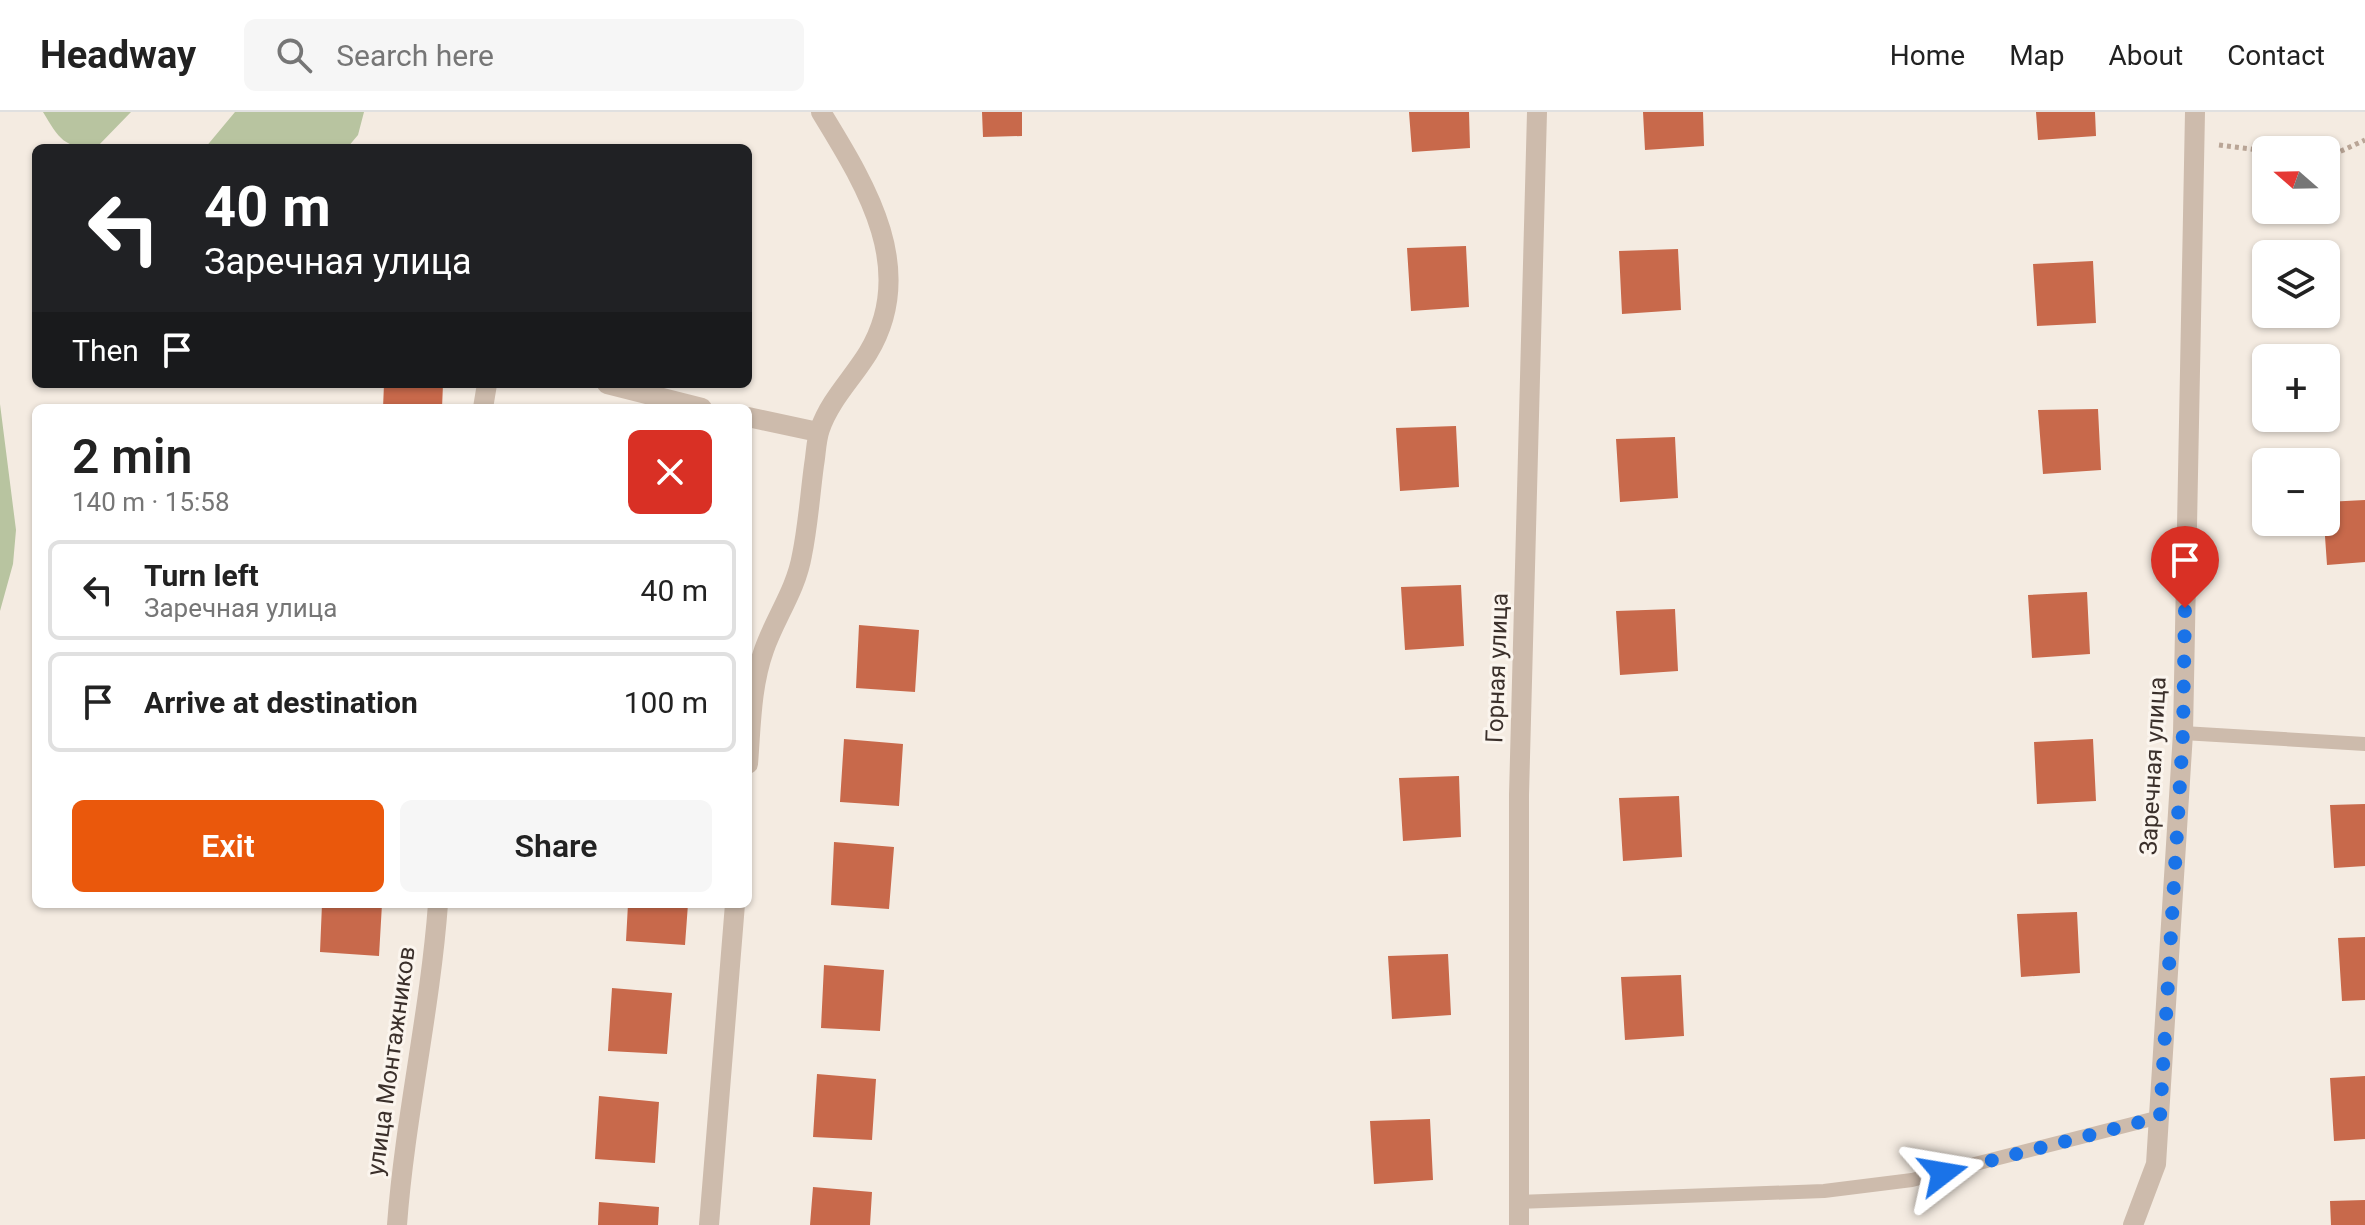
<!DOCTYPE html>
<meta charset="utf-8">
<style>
body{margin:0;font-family:Roboto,sans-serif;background:#f6f6f6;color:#222;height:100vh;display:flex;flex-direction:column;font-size:30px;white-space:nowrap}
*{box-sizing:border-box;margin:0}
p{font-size:26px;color:#767676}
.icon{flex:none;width:44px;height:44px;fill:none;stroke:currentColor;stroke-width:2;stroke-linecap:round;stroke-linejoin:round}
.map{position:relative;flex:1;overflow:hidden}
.drawer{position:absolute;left:32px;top:292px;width:720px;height:504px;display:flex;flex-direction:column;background:#fff;border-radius:12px;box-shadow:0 2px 6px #0004}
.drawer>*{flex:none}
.hud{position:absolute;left:32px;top:32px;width:720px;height:244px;border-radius:12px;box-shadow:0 2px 6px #0004;background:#202124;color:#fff;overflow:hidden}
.needle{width:52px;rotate:290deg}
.tools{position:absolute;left:2252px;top:24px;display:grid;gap:16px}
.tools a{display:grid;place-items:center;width:88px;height:88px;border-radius:12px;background:#fff;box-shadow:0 2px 6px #0004;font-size:40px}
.pin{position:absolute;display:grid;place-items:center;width:68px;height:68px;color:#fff;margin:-82px -34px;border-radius:50% 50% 50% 0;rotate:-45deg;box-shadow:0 0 8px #0007}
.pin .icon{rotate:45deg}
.me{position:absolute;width:88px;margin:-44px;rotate:76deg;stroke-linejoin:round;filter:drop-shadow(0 0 6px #0008)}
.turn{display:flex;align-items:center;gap:28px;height:168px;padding:0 40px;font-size:36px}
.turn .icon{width:104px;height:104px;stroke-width:2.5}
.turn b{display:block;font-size:56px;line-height:68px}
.then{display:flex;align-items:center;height:76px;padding:0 40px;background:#0003;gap:16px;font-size:30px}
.round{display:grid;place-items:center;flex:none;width:84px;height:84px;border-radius:12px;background:#f6f6f6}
.head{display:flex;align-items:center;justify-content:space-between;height:136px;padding:0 40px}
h1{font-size:48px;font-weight:600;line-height:60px}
.primary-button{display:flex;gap:16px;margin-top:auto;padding:16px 40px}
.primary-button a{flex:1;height:92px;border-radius:12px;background:#ea580c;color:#fff;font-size:32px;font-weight:600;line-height:92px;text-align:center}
.primary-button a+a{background:#f6f6f6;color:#222}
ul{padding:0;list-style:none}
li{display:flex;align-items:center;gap:24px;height:100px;margin:0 16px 12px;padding:0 24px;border:4px solid #e0e0e0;border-radius:12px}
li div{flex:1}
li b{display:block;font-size:30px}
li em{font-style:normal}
header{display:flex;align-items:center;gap:48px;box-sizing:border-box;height:112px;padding:0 40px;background:#fff;border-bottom:2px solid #e0e0e0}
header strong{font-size:38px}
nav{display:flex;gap:44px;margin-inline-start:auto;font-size:28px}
.search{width:560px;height:72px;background:#f6f6f6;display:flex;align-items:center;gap:20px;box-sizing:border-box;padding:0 28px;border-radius:12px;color:#767676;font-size:30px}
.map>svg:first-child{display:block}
</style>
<header>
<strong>Headway</strong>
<div class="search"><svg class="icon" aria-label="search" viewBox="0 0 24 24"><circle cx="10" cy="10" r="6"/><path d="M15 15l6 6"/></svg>Search here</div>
<nav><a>Home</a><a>Map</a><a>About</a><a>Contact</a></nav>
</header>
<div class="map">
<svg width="2365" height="1113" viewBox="0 0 2365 1113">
<rect width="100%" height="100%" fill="#f4ebe1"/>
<path fill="#b8c4a0" d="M43 0H131L96 36C64 36 59 27 43 0Z
M235 0H364L358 23 347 36H205Z
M0 292 16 418 13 452 0 499Z"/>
<path fill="#c8694b" d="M982 0H1022V24L983 25Z
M1409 0H1469L1470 36 1412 40Z
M1643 0H1703L1704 34 1645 38Z
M2036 0H2095L2096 24 2038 28Z
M1466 134 1469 195 1411 199 1407 136Z
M1678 137 1681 198 1622 202 1619 139Z
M2093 149 2096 211 2037 214 2033 152Z
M384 272H443L442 296H383Z
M2098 297 2101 358 2043 362 2038 298Z
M1456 314 1459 375 1400 379 1396 316Z
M1675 325 1678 386 1620 390 1616 327Z
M2365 388V450L2327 453 2324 410 2326 390Z
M1461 473 1464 534 1405 538 1401 475Z
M2087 480 2090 542 2032 546 2028 483Z
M1675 497 1678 559 1620 563 1616 499Z
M859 513 919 518 915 580 856 576Z
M844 627 903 632 899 694 840 690Z
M2093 627 2096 689 2037 692 2034 630Z
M1459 664 1461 725 1403 729 1399 666Z
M1679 684 1682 745 1623 749 1619 686Z
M2365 692V754L2334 756 2330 693Z
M834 730 894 735 889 797 831 793Z
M322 792H382L379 844 320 840Z
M628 792H688L685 833 626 829Z
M2077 800 2080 861 2021 865 2017 802Z
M2365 825V888L2342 889 2338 826Z
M1448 842 1451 903 1392 907 1388 844Z
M824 853 884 858 880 919 821 916Z
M1681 863 1684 924 1625 928 1621 865Z
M612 876 672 881 667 942 608 939Z
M817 962 876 967 872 1028 813 1025Z
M2365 964V1027L2334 1029 2330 966Z
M599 984 659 990 655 1051 595 1047Z
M1430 1007 1433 1068 1374 1072 1370 1009Z
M813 1075 872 1080 870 1113H810Z
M2365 1088V1113H2331L2330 1089Z
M599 1090 659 1095 658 1113H598Z"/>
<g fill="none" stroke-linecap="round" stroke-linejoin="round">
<path stroke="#b9a596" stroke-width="5" stroke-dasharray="4 4" stroke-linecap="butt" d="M2219 33 2266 39
M2326 46 2365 28"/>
<path stroke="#cdbbac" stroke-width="14" d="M2183 621 2365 632
M1519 1090 1824 1079 1912 1068 2160 1005"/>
<path stroke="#cdbbac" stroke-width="20" d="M607 272 702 296
M483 296 487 272
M748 305 818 320
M748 652C751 615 751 574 764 538 775 506 796 478 802 443 808 414 810 383 814 353 816 342 816 328 820 317 830 288 852 267 868 241 919 157 865 72 821 0
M397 1113C405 1005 430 900 438 792
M709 1113 735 792
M1519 1113V683L1537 0
M2133 1113 2156 1052 2183 621 2195 0"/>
</g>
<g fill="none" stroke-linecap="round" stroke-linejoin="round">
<path stroke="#1a73e8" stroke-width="14" stroke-dasharray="0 25.2" d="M1943 1061 2160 1005 2183 621 2185 496"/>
</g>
<g text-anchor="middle" stroke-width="6" stroke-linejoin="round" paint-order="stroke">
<g font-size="24" fill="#3b302b" stroke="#fbf5ee">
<text transform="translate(1497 556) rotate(-88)" y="8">Горная улица</text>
<text transform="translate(2153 654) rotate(-87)" y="8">Заречная улица</text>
<text transform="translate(391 949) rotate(-82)" y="8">улица Монтажников</text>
</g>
</g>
</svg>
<div class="tools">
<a><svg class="needle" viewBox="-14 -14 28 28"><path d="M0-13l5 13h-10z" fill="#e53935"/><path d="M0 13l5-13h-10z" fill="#767676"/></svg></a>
<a><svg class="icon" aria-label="layers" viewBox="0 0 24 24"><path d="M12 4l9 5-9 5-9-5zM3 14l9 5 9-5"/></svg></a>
<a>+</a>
<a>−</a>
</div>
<div class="pin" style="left:2185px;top:496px;background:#d93025"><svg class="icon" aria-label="arrive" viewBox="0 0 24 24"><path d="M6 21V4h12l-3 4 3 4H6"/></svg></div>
<svg class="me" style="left:1943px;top:1061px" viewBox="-20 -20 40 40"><path d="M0-17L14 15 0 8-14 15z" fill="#1a73e8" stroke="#fff" stroke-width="4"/></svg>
<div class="hud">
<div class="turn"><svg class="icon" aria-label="left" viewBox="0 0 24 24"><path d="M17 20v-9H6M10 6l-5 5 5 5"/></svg><div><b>40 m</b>Заречная улица</div></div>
<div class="then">Then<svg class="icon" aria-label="arrive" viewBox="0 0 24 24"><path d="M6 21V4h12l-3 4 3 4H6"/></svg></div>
</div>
<section class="drawer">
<div class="head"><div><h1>2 min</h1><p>140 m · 15:58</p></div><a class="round" style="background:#d93025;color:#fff"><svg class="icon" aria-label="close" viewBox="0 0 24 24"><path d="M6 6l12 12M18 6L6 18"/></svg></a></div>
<ul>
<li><svg class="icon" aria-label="left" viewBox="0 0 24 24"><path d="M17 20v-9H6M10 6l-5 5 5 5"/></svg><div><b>Turn left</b><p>Заречная улица</p></div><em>40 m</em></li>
<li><svg class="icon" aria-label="arrive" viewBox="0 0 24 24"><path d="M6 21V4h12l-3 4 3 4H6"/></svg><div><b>Arrive at destination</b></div><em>100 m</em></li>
</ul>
<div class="primary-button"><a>Exit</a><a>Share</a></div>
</section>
</div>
